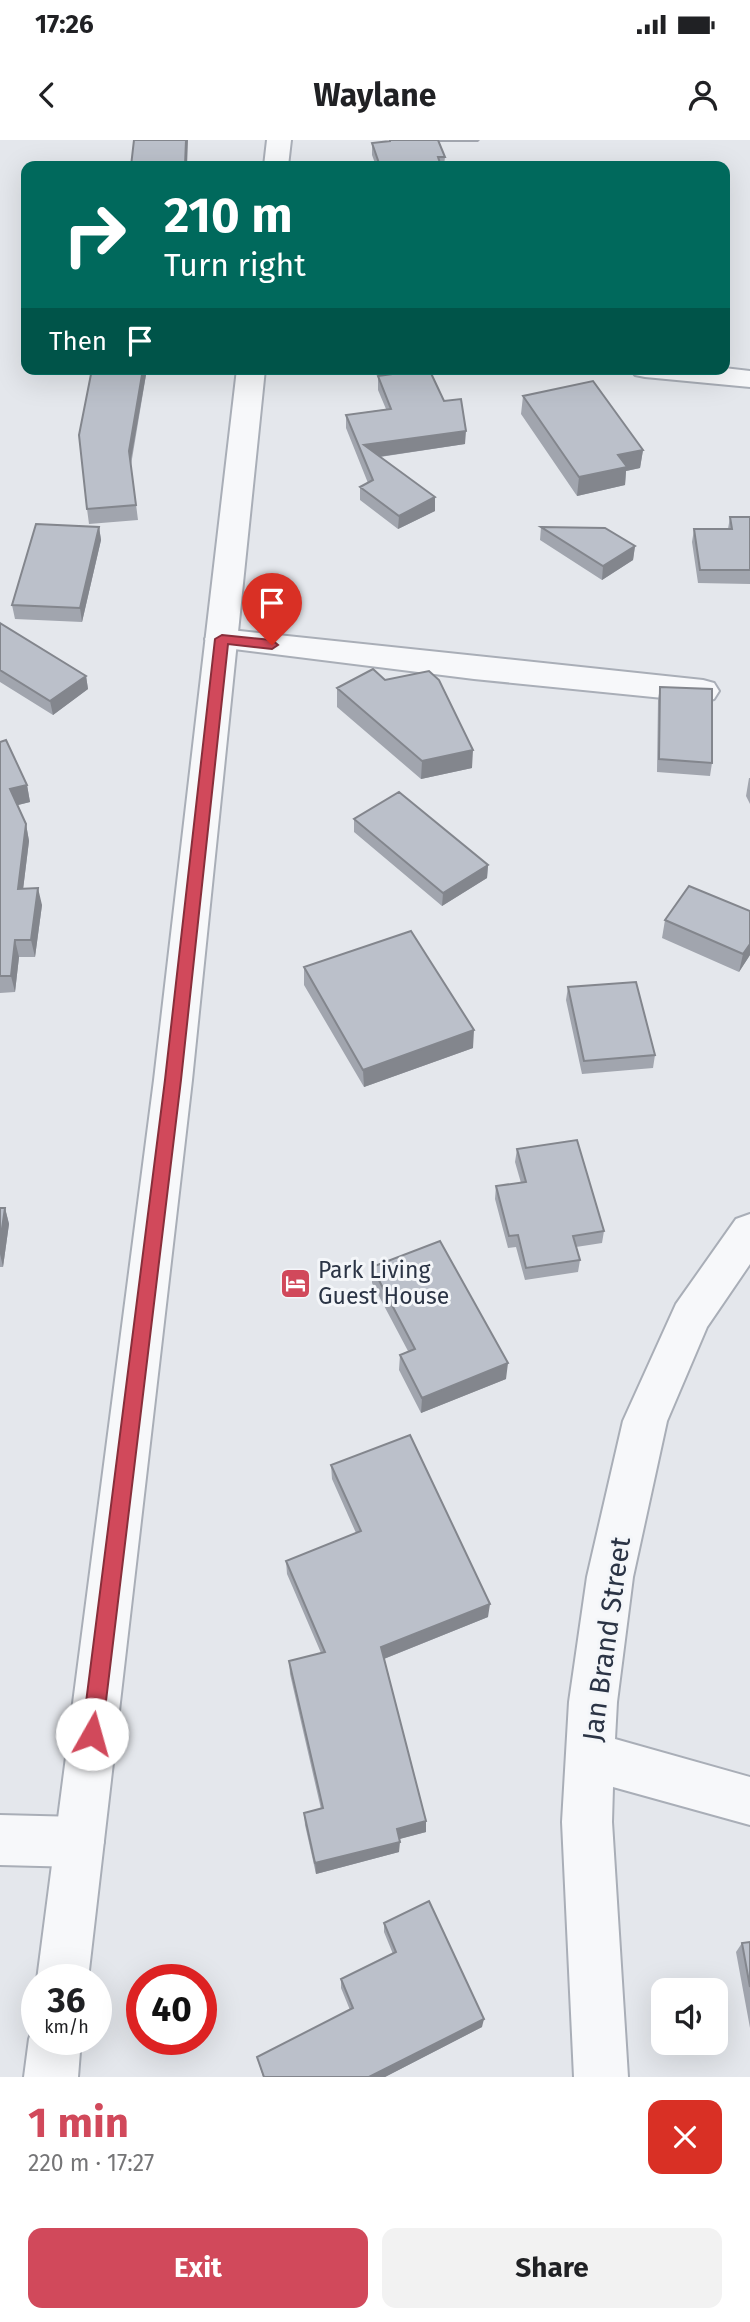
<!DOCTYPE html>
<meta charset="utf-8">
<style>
body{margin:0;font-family:"Fira Sans",sans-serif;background:#f2f2f2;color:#202124;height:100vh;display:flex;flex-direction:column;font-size:26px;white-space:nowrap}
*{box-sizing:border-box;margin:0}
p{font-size:23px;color:#757577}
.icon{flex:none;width:38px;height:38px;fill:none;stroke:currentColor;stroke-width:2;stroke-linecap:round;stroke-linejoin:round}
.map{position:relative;height:1937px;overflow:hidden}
.sheet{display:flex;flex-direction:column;background:#fff;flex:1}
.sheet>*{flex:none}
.guide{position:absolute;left:21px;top:21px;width:709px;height:214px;border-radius:14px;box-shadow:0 7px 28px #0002;background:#00695c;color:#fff;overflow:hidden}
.controls{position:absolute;left:651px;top:1838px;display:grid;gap:14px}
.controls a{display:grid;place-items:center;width:77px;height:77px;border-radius:14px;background:#fff;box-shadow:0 7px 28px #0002;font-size:35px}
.speed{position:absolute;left:21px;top:1824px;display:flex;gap:14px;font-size:35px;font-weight:700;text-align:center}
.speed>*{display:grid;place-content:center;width:91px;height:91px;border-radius:50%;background:#fff;box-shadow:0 7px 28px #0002;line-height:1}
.speed small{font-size:18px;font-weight:400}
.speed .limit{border:10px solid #d22;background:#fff;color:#111}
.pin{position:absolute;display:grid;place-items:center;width:60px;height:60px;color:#fff;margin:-72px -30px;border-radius:50% 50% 50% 0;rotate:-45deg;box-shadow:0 0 7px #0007}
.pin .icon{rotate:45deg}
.me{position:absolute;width:77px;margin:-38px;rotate:7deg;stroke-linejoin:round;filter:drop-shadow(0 0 5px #0008)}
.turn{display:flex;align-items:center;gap:24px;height:147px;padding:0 28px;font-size:32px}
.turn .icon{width:91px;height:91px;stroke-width:2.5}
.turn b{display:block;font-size:49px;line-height:60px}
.then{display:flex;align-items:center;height:66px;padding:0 28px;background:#0003;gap:14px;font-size:26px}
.round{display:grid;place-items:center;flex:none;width:74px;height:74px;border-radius:14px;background:#f2f2f2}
.overview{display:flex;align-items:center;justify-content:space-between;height:119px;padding:0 28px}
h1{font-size:42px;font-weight:700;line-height:52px;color:#d1495b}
.action{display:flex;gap:14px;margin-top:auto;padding:14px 28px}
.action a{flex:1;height:80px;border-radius:14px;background:#d1495b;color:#fff;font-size:28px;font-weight:700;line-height:80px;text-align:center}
.action a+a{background:#f2f2f2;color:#202124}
.status{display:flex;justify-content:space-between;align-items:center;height:49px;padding:0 35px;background:#fff;direction:ltr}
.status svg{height:19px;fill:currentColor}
header{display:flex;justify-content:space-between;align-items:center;height:91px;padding:0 28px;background:#fff;font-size:32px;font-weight:700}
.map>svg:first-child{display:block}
</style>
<div class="status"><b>17:26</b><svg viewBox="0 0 49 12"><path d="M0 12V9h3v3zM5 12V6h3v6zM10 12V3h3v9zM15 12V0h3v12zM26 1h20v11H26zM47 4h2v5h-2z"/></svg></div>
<header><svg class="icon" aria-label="back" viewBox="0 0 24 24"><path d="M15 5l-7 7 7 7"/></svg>Waylane<svg class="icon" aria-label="person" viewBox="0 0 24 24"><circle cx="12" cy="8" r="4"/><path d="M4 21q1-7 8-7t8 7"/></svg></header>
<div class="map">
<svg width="750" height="1937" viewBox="0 0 750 1937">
<rect width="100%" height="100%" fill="#e4e7ec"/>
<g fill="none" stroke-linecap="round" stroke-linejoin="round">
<defs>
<path id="minor" d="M724 228 750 231V247L645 237 635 235 631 229Z
M221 489 703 540 714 543 719 551 714 559 703 562 474 539 210 506 205 499 210 492Z
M750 1074V1124L707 1187 667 1281 633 1437 617 1562 615 1599 750 1637V1685L613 1647 612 1682 628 1937H574L562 1682 569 1562 587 1437 623 1281 676 1164 736 1079Z
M0 1675 79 1677 97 1684 104 1702 97 1720 79 1727 0 1725Z"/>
<path id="tertiary" d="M267 0H291L288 26H264Z
M237 229H265L192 940 88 1839 37 1840 154 940Z
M36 1880 37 1899H81L78 1937H24L29 1899Z"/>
</defs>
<use href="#minor" stroke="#a9aeb7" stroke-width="4"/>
<use href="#tertiary" stroke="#a9aeb7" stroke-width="4"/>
<use href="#minor" fill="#f7f8fa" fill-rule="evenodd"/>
<use href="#tertiary" fill="#f7f8fa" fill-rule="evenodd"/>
</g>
<path fill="#a1a5ae" d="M390 0H480L478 2H439L445 17 444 26H376L372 15V3L390 1Z
M92 229H147L131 325 138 380 89 384 87 369Z
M378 236 444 261 465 304 380 317 435 357V371L398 389 360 360V347L368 343 346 288V275L386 269 378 250Z
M523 256 643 310 640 328 626 331 625 345 577 356 521 274Z
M730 377H750V444L698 443 692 402 694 389H728Z
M99 387 101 400 82 482 15 479 12 465Z
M541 387 635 406 633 420 602 440 540 400Z
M0 483 86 536 88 549 53 575 0 542Z
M660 547 712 623 710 636 657 632 658 560Z
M337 548 472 628 421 639 337 567Z
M0 602 27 645 30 662 18 665 26 684 29 701 23 749 42 765 35 817H19L15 852 0 853Z
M749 638H750V664L746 656Z
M354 679 488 725 487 738 442 766 354 692Z
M665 780 750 815 739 832 662 798Z
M304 827 473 908 364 947 304 845Z
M568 847 655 915 653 928 582 934 566 860Z
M517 1009 604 1091 602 1103 576 1107 580 1120 578 1132 525 1140 516 1107 508 1108 495 1059 496 1046 521 1043 515 1022Z
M0 1068H5L9 1084 3 1127H0Z
M372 1127 506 1239 421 1273 399 1230 400 1215 408 1211 372 1143Z
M331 1325 488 1477 384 1519 426 1692 399 1699V1712L316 1734 305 1685 304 1673 321 1669 290 1534 289 1521 321 1513 287 1434 286 1421 356 1393 332 1339Z
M384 1783 482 1887 385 1937H263L257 1917 350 1870 341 1848V1839L393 1814 384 1792Z
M750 1802V1888L736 1812 742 1803Z"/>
<path fill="#83868d" d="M186 0H188L187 26H185Z
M143 229H147L130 325 129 311Z
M466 291 465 304 364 319V305Z
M643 310 640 328 626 331 625 345 577 356 579 337 618 315Z
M435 357V371L398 389 399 376Z
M99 387 101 400 82 482 80 468Z
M635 406 633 420 602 440 603 426Z
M86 536 88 549 53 575 50 561Z
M473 610 472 628 421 639 422 621Z
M27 645 30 662 14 666 10 649Z
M26 684 29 701 21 766 18 749Z
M488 725 487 738 442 766 443 753Z
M38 748 42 765 35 817 31 800Z
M15 800 19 817 15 852 11 836Z
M750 804V815L739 832 743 814Z
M474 890 473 908 364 947 363 930Z
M5 1068 9 1084 3 1127 0 1114V1102Z
M508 1223 506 1239 421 1273 422 1258Z
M490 1464 488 1477 381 1520V1507Z
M426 1681V1692L396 1700 397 1689Z
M400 1702 399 1712 316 1734 315 1723Z
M484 1879 482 1887 385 1937H369Z"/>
<path fill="#bbc0ca" stroke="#83868d" stroke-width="2" d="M134 0H186L185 26H131Z
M390 0H438L445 17H438L441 26H380L372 3 390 1Z
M92 229H143L129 311 136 365 87 369 79 295Z
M429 229 444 261 461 259 466 291 364 305 435 357 399 376 360 347 373 340 346 275 391 269 378 236Z
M593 241 643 310 618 315 627 327 579 337 523 256Z
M730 377H750V430H700L694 389H732Z
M36 384 99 387 80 468 12 465Z
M541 387 605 388 635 406 603 426Z
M0 483 86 536 50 561 0 530Z
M373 529 385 540 429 531 439 540 473 610 422 621 337 548Z
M660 547 712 549V623L659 619Z
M6 600 27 645 10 649 26 684 18 749 38 748 31 800H15L11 836H0V602Z
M399 652 488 725 443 753 354 679Z
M689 746 750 771V804L743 814 665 780Z
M411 791 474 890 363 930 304 827Z
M636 842 655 915 584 921 568 847Z
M577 1000 604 1091 573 1096 580 1120 526 1128 518 1095 509 1096 496 1046 526 1042 517 1009Z
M0 1068H5L0 1102Z
M440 1101 508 1223 422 1258 400 1215 415 1209 372 1127Z
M410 1295 490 1464 381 1507 426 1681 397 1689 400 1702 315 1723 304 1673 323 1668 289 1521 325 1512 286 1421 361 1391 331 1325Z
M429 1761 484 1879 369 1937H264L257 1917 353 1868 341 1839 396 1812 384 1783Z
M750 1802V1847L742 1803Z"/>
<path fill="#d1495b" stroke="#882f3b" stroke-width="2" d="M222 495 272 500 278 505 272 509 228 504 181 940 102 1594 99 1601 92 1603 85 1601 82 1594 165 940 215 499Z"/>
<defs>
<symbol id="hotel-square" viewBox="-11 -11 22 22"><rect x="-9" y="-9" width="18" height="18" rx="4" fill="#d1495b" stroke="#f4f6f9"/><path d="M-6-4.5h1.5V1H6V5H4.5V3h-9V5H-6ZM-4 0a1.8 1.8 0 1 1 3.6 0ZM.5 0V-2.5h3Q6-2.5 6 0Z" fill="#fff"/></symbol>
</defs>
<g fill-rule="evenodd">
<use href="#hotel-square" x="278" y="1126" width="35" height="35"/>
</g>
<g text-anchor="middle" stroke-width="6" stroke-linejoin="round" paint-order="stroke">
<g font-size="23" fill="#2b3445" stroke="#f4f6f9" text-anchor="start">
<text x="318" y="1138">Park Living<tspan x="318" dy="26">Guest House</tspan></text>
</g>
<g font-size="28" fill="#2b3445" stroke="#f4f6f9">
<text transform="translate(606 1499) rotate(-82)" y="10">Jan Brand Street</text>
</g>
</g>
</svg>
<div class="controls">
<a><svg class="icon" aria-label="sound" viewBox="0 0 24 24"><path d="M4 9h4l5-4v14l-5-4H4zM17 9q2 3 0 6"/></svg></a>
</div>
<div class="speed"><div>36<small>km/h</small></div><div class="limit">40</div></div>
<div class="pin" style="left:272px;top:505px;background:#d93025"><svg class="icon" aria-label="arrive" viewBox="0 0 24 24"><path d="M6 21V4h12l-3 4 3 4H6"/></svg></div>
<svg class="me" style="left:92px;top:1594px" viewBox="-20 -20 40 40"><circle r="19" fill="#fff"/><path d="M0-13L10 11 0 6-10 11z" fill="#d1495b"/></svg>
<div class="guide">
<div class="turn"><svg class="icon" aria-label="right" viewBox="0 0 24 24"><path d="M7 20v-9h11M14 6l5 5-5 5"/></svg><div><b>210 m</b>Turn right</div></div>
<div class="then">Then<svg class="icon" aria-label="arrive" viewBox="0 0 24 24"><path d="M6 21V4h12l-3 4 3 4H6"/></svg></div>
</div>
</div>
<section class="sheet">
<div class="overview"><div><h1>1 min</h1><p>220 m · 17:27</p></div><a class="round" style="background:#d93025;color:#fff"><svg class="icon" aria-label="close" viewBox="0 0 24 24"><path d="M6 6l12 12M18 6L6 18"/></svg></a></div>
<div class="action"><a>Exit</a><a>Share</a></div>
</section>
